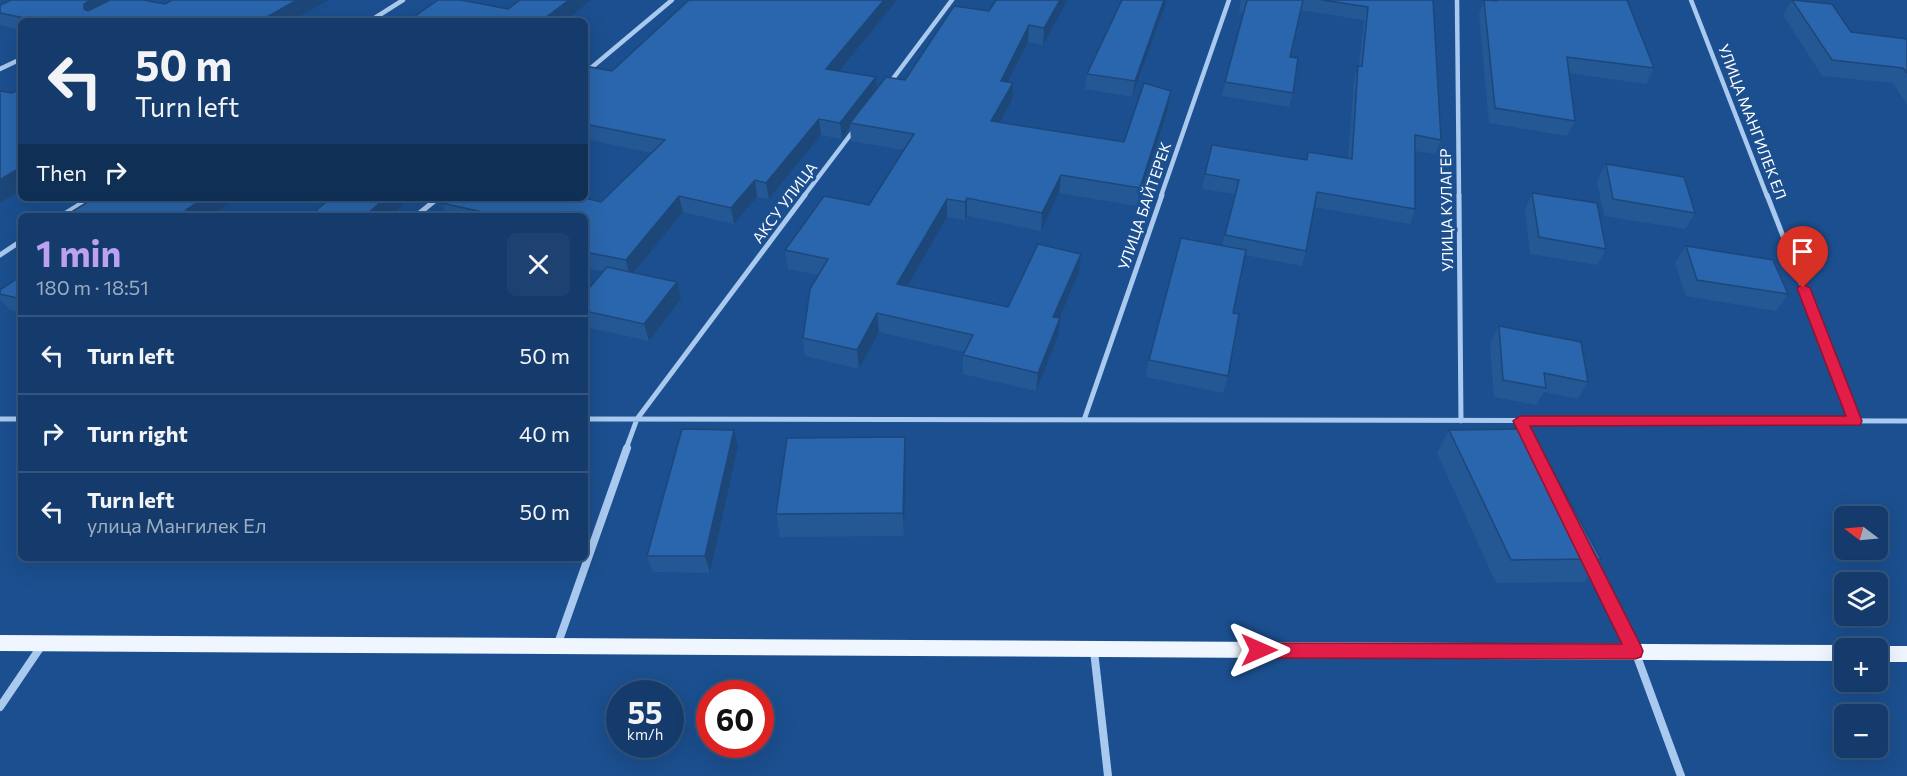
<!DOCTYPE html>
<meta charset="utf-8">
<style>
body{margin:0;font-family:Commissioner,sans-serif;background:#1d4271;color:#f1f3f6;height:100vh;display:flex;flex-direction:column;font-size:22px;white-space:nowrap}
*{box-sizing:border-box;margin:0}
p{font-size:20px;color:#9dadc1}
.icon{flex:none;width:33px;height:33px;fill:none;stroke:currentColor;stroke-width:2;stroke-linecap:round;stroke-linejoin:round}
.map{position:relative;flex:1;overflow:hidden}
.sheet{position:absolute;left:18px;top:213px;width:570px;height:348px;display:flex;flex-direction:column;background:#143b6b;border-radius:9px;box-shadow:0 6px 24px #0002,0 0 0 2px #33557e}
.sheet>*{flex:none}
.guide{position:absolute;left:18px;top:18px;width:570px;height:183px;border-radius:9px;box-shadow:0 6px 24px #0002,0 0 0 2px #33557e;background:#143b6b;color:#f1f3f6;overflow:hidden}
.needle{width:39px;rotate:286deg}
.tools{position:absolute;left:1834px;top:506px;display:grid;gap:12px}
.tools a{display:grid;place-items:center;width:54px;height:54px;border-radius:9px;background:#143b6b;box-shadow:0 6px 24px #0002,0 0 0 2px #33557e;font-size:30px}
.speed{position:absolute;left:606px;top:680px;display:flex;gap:12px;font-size:30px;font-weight:700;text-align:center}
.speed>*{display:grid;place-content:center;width:78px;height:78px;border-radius:50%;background:#143b6b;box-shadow:0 6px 24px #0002,0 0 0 2px #33557e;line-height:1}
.speed small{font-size:15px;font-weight:400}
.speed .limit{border:9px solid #d22;background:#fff;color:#111}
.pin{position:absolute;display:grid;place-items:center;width:51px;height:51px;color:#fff;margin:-62px -26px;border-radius:50% 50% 50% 0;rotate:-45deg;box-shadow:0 0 6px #0007}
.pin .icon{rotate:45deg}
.me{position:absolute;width:66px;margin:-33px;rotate:90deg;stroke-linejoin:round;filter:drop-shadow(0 0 4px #0008)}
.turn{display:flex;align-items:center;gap:21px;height:126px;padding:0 18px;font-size:27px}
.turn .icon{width:78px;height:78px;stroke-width:2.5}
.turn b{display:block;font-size:42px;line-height:51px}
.then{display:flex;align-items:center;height:57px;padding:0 18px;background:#0003;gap:12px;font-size:22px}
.round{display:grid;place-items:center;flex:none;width:63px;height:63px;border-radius:9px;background:#1d4271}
.summary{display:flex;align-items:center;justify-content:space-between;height:102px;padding:0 18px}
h1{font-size:36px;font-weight:700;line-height:45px;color:#bca0f2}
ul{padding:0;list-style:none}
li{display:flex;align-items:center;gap:18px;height:78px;padding:0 18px;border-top:2px solid #33557e}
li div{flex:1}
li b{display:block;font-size:22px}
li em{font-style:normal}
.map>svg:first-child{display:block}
</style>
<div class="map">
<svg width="1907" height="776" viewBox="0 0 1907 776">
<rect width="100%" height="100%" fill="#1b4f8f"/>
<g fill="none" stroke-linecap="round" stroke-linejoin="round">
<path stroke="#a9c9ee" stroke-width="4.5" d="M1457 0 1459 196
M1691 0 1767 196
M370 21 403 0
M0 69 21 59
M585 73 672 0
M889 84 952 0
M804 196 854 130
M1161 196 1229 0"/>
<path stroke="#a9c9ee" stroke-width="5" d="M1459 195 1461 421
M1767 195 1855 421
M61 216 90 198
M416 216 438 198
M0 255 21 241
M0 419H21
M585 419 1907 421
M1084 420 1162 195
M626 449 637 419 805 195"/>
<path stroke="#a9c9ee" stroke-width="8" d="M1590 561 1635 651 1681 776
M557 646 627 448
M1094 651 1108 776
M0 707 42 645"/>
<path fill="#f0f6ff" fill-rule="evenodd" d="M0 635 1845 645 1852 648H1845V661L0 651Z
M1878 646H1907V662H1878V648H1872Z"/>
</g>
<path fill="#245895" d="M11 0H108L109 1 165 4 329 0 292 21H21V30L0 25V5Z
M897 0 839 71 876 77V89L905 80 989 11 1068 0 1043 45 1028 42 1008 82 1012 100 1000 122 1124 142 1171 91 1168 109 1137 206 1059 193 1041 231 967 216 965 220 947 217 908 286 1008 307 1081 254 1079 272 1059 318 1058 337 1036 391 963 374V355L965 352 879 332 859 369 805 356 803 338 818 275 788 269 785 250 869 205 904 150 851 141 850 127 842 139 821 135 769 199 757 197 734 224 683 212 633 273 681 299 649 341 585 327V293L603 271 585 268V216H447L442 203 601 202 652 153 585 139V66L612 71Z
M1122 0H1167L1132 97 1085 89 1087 74Z
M1241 0H1433L1441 140 1435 154 1415 151V209L1410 224 1314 207 1306 251 1302 266 1245 255 1233 313 1228 376 1223 393 1146 377 1149 360 1222 245 1235 194 1202 189 1205 174 1306 160 1308 152 1348 158 1354 80 1358 66H1359L1364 20 1300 10 1290 57 1293 93 1289 107 1222 96 1225 82 1243 13 1239 12Z
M1484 0H1627L1654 68 1646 84 1569 73 1575 121 1567 136 1489 123 1479 14Z
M1792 0 1851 32 1907 39V105L1893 83 1822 76 1783 15Z
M1606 164 1695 213 1685 229 1604 216 1597 181Z
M1532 193 1606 249 1597 265 1530 254 1525 209Z
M403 205 391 216H317L314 212Z
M1686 246 1788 294 1776 311 1686 296 1675 263Z
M21 276V313L10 310 0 299V290Z
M1499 326 1588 382 1578 399 1544 392 1536 405 1494 397 1490 343Z
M1449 430 1601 559 1584 582 1496 583 1437 453Z
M905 437 906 461 904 536 780 537 776 514Z
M738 447 710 573 653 572 647 556Z"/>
<path fill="#1d4779" d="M91 0H108L112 8 93 18 84 9V4Z
M297 0H329L292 21H260Z
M569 0H591L565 21H541Z
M884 0H897L828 85 826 69Z
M1060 0H1068L1043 45 1044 28Z
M1164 0H1167L1166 3 1132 97 1135 81Z
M1029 25 1028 42 1000 98 1001 81Z
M876 77 877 92 850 123V127L842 139 840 123Z
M1013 83 1012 100 991 139V121Z
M1171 91 1168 109 1137 206 1140 188Z
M819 119 821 135 769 199 766 183Z
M21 167V190L0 203V180Z
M1061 175 1059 193 1041 231 1042 213Z
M755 180 757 197 734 224 731 208Z
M679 196 683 212 630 277 626 260Z
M204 198H236L211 216 186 210Z
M385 198H400L403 205 391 216H365Z
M967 198V216L965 220V202Z
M947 199V217L898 303 897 284Z
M1081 254 1079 272 1052 335 1053 317Z
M677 282 681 299 649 341 644 324Z
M877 313 879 332 859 369 857 350Z
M1060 318 1058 337 1036 391 1038 373Z
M734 430 738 447 710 573 705 556Z
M905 437 906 461 904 536 903 513Z"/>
<path fill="#2a66ad" stroke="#1d4779" stroke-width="1.5" d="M11 0H91L84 4V9L88 11 110 0H143L165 4 172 0H297L260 21H39L0 13V5Z
M438 0H461L508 9 520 0H569L541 21H408Z
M689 0H884L826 69 876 77 840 123 819 119 766 183 755 180 731 208 679 196 626 260 585 252V216H477L482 212 442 203 447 198H585L601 202 665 140 585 124V66L612 71Z
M996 0H1060L1044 28 1029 25 1001 81 1013 83 991 121 1124 142 1144 83 1171 91 1140 188 1061 175 1042 213 967 198 965 202 947 199 897 284 1008 307 1038 244 1081 254 1053 317 1060 318 1038 373 963 355 973 335 877 313 857 350 803 338 810 289 828 259 785 250 824 196 869 205 914 134 850 123 886 77 905 80 954 6 989 11Z
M1122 0H1164L1135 81 1087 74Z
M1247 0H1303L1290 57 1298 58 1293 93 1225 82Z
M1322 0H1433L1441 140 1415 135V209L1317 192 1306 251 1225 235 1239 180 1205 174 1212 145 1307 160 1308 152 1352 159 1358 66H1362L1368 7Z
M1484 0 1497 1V0H1627L1654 68 1567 57 1575 121 1495 108Z
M1792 0 1832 4 1851 32 1907 39V73L1903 68 1832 60Z
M21 89V167L0 180V91L12 93Z
M1606 164 1684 177 1695 213 1613 199Z
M1532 193 1597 203 1606 249 1539 237Z
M94 198H126L134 200 137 198H204L186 210 215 216H65Z
M331 198H385L365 216H338L314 212Z
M1181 238 1246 250 1233 313 1239 314 1228 376 1149 360Z
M1686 246 1773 260 1788 294 1697 280Z
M607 267 677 282 644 324 585 311V293Z
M21 276V299L0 294V290Z
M1499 326 1581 342 1588 382 1544 373 1546 388 1503 380Z
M682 429 734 430 705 556H647Z
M1530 429 1601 559 1511 560 1449 430Z
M905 437 903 513 776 514 787 438Z"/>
<path fill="#e11d48" stroke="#92132f" stroke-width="1.5" d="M1803 284 1810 288 1862 421 1860 425 1530 426 1641 646 1643 651 1641 657 1635 659 1259 658 1253 656 1250 650 1253 645 1259 643 1622 644 1513 421 1520 416H1846L1797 288Z"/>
<g text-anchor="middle" stroke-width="6" stroke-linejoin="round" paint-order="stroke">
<g font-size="15" fill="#fff" stroke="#1b4f8f">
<text transform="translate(1752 122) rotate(69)" y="5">УЛИЦА МАНГИЛЕК ЕЛ</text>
<text transform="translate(785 203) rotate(-53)" y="5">АКСУ УЛИЦА</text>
<text transform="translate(1145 206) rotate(-71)" y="5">УЛИЦА БАЙТЕРЕК</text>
<text transform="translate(1447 210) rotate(-91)" y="5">УЛИЦА КУЛАГЕР</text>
</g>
</g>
</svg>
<div class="tools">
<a><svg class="needle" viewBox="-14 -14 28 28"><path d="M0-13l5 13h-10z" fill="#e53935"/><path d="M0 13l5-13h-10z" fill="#9dadc1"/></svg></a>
<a><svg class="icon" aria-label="layers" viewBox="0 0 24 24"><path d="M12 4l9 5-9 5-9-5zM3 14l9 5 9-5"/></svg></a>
<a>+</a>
<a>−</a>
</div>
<div class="speed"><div>55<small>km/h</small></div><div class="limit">60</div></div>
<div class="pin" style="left:1803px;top:288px;background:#d93025"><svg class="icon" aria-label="arrive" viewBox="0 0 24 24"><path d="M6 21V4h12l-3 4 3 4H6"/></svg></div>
<svg class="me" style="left:1259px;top:650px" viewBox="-20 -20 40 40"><path d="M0-17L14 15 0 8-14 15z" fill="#e11d48" stroke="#fff" stroke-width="4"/></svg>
<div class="guide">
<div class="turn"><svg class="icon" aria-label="left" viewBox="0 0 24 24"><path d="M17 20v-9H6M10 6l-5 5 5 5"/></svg><div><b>50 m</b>Turn left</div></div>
<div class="then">Then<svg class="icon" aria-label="right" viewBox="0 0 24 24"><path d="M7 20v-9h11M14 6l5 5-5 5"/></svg></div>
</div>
<section class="sheet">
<div class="summary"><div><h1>1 min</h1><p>180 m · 18:51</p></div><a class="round"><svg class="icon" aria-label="close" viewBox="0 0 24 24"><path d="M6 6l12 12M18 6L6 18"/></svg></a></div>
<ul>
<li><svg class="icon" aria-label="left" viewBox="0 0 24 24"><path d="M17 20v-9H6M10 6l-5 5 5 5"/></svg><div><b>Turn left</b></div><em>50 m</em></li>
<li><svg class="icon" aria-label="right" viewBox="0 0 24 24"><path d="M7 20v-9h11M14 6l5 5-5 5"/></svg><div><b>Turn right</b></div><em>40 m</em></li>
<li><svg class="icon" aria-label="left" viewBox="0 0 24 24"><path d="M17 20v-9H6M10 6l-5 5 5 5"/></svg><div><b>Turn left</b><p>улица Мангилек Ел</p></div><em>50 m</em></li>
</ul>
</section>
</div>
